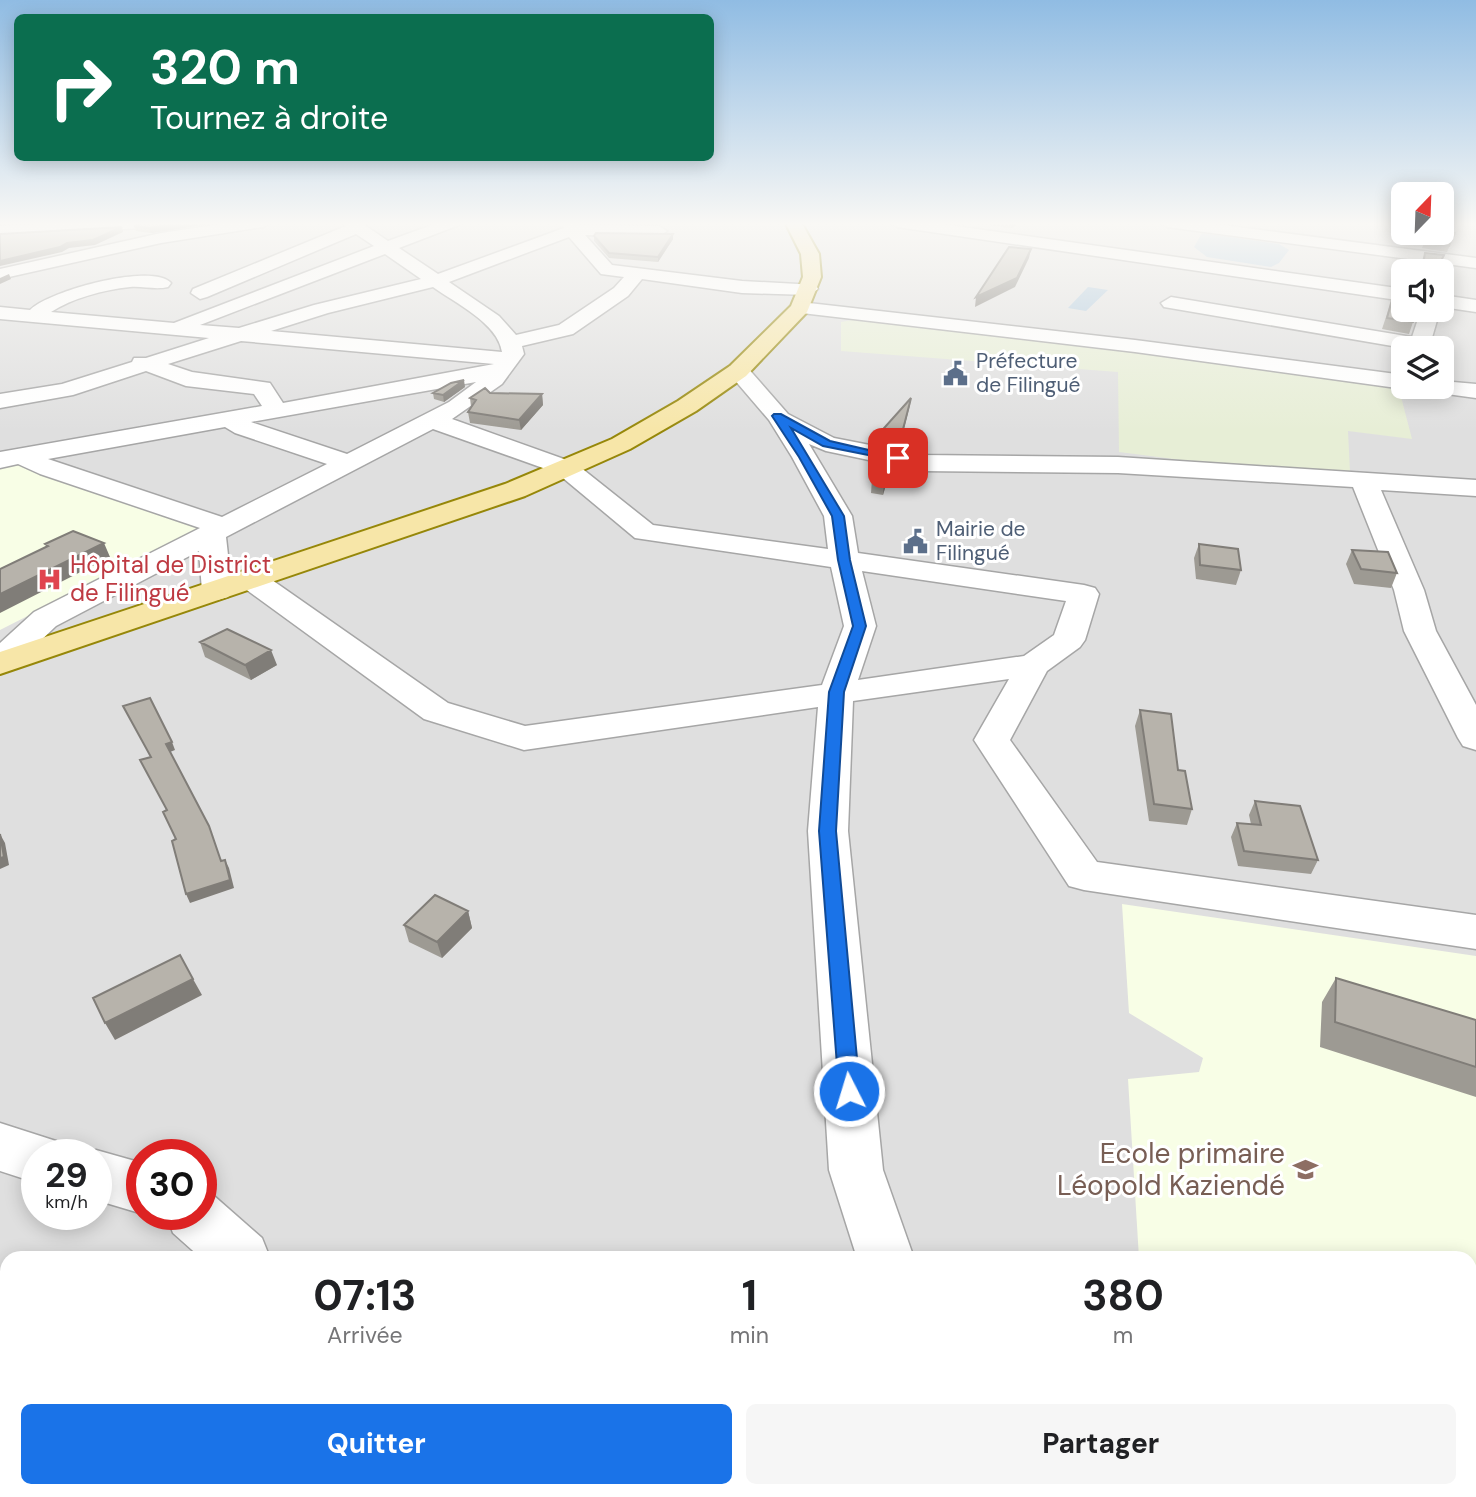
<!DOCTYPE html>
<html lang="fr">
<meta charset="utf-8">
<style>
body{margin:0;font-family:"DM Sans",sans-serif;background:#f6f6f6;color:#202124;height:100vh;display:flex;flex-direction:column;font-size:26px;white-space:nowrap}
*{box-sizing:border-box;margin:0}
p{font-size:23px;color:#757577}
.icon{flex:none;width:38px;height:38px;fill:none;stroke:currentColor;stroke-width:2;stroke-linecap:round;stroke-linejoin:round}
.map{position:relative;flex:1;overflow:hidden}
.side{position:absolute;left:0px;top:1251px;width:1477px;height:247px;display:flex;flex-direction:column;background:#fff;border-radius:21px 21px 0 0;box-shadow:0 4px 18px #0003}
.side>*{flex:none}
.guide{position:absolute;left:14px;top:14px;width:700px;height:147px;border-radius:10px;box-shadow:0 4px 18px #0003;background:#0b6e4f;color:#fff;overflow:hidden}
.needle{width:46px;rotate:23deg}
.buttons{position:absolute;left:1391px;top:182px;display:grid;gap:14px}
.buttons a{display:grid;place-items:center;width:63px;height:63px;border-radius:10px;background:#fff;box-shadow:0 4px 18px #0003;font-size:35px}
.speed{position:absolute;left:21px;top:1139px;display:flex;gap:14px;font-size:35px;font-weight:700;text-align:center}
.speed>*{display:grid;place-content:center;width:91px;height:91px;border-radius:50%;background:#fff;box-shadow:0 4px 18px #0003;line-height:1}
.speed small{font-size:18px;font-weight:400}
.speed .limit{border:10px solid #d22;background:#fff;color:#111}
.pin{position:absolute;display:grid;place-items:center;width:60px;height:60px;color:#fff;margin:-30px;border-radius:14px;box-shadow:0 4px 10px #0006}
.me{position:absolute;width:77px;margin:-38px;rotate:355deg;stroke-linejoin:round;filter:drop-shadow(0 0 5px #0008)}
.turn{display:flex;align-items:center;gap:24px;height:147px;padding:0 21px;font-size:32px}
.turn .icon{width:91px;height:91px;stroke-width:2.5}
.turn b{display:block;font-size:49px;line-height:60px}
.eta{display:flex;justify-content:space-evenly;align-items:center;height:119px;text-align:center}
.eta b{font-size:42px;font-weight:700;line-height:49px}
.action{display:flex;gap:14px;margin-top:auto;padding:14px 21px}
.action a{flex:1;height:80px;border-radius:10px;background:#1a73e8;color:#fff;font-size:28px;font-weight:700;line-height:80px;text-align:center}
.action a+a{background:#f6f6f6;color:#202124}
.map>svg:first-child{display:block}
</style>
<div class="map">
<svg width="1476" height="1497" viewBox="0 0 1476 1497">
<rect width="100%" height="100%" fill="#f1f0e9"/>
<path fill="#dfdfdf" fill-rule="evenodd" d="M0 222H1403L1404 233H1442V222H1476V1497H0ZM1404 271H1442V310H1404ZM1404 348H1442V387H1404ZM37 1155H96V1214H37ZM142 1155H201V1214H142ZM7 1258H1470V1491H7Z"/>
<path fill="#f8fee6" d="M23 463 201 528 0 630V467Z
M1122 904 1476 956V1497H1154V1491H1470V1258H1139L1128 1079 1199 1072 1203 1058 1129 1013Z
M0 1416 7 1428V1491H208L227 1497H0Z"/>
<path fill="#e7eed6" d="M863 318 1017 339 1122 348 1373 382 1399 389 1412 439 1348 431 1350 472 1229 466 1119 452 1118 372 841 351V322Z"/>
<path fill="#acc7dc" d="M1202 233 1279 244 1289 250 1279 263 1271 267 1207 257 1194 247Z
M1088 287 1108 290 1086 311 1068 308Z"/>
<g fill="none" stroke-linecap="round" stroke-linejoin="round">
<defs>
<path id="minor" d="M83 222 150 223 142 228 0 236V226Z
M235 222H271L263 227 161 243 0 279V269L161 233Z
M342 222H360L388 241 440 222H461L459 225 399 248 438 274 564 228 563 222H579V225L659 226 667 231 659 236 585 235 612 265 742 281 816 285 818 289 809 295 742 293 642 279 628 296 573 334 522 346 524 354 502 384 452 419 575 463 653 525 828 549 824 516 792 457 769 420 727 371 730 366H746L788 414 834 438 921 455 1118 457 1476 480V496L1381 490 1424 590 1436 631 1476 705V750L1463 746 1458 738 1404 631 1394 590 1353 487 1118 473 921 471 826 451 809 444 852 516 858 553 1084 585 1095 588 1099 594 1085 640 1080 647 1047 671 1010 740 1097 862 1476 915V949L1084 890 1069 886 974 740 1009 679 853 701 848 831 883 1170 914 1258H857L829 1170 808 831 818 707 524 750 424 719 240 585 236 579 240 573 251 570 262 573 448 703 525 726 822 685 844 626 831 567 635 538 557 473 433 429 226 537 232 591 228 597 217 600 206 597 202 591 199 551 56 626 12 668 0 671V643L34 612 200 528 40 474 18 464 0 468V452L262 406 254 394 186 386 146 371 73 395 0 408V394L62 384 132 362 134 358H146L209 338 0 319V307L30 310C48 291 153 262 171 283L168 287C156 290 143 286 130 287 103 290 73 298 51 312L174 323 374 246 356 234 207 297 200 299 191 293 193 289 346 226ZM569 237 601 274 624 277 614 288 559 325 516 335 499 316 449 282ZM385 254 421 279 314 305 239 328 200 325ZM433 287C455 303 498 323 502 352L271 331 328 313ZM241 341 494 364 283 403 270 383 192 372 168 364ZM476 382 449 402 347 454 251 422ZM225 427 235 433 327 464 222 517 48 459ZM862 571 1066 601 1054 635 1024 656 858 680 876 626Z
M889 222H927L1404 289V301L897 227Z
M1159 222H1200L1476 258V268L1167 227Z
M1442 295 1476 300V312L1442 307Z
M1171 297 1412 337 1421 310H1440L1429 348H1404L1164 307 1161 303Z
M800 302 1135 340 1404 375V387H1412L1404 389 1135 352 793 312 790 308Z
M1442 381 1476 384V398L1432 392 1429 387H1442Z
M0 1123 56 1141 62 1155H37V1183L0 1171Z
M96 1150 142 1163 143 1214 96 1200V1155H83Z
M201 1191 213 1195 262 1238 270 1258H201L173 1233 166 1214H201Z
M517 1491H595L597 1497H519Z
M928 1491H994L996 1497H930Z"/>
<path id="major" d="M785 222H801L819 254 821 277 807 312 746 376 696 411 630 449 525 496 0 674V652L505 484 612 439 678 401 730 366 791 306 803 277 801 254Z"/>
</defs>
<use href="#minor" stroke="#a6a6a6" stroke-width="3"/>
<use href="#major" stroke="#968709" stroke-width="4"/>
<use href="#minor" fill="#fff" fill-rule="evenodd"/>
<use href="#major" fill="#f7e6a8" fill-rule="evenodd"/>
</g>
<path fill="#9d9a93" d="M0 222H38L0 223Z
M221 222 151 233 136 231 134 226Z
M964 222H1023L1011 228Z
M1429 233H1455L1447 252 1422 248Z
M673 234V239L658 262 609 258 594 241V236Z
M1425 253 1444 255 1437 271H1420L1421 263Z
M1393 296 1413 322 1409 334 1382 329Z
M465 387 444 402 434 399 433 393Z
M490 393 542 394 543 405 521 430 470 423 468 412 471 407 470 398Z
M911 398 899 448 876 443V437Z
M893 454 891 467 883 495 871 493 872 479Z
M1199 544 1241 570 1236 585 1196 579 1194 558Z
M1352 550 1397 573 1391 588 1354 584 1346 564Z
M200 642 277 665 251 680 205 657Z
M1140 710 1178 770 1192 809 1187 825 1149 821 1135 726Z
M1255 801 1318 860 1311 874 1238 866 1231 837 1237 823 1251 824 1249 815Z
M468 911 472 928 442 958 409 942 404 925Z
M1336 978 1476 1020V1097L1320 1047 1322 1002Z
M1470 1381 1476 1383V1476L1470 1473Z"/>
<path fill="#807d78" d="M189 222H221L151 233 149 228Z
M1012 222H1023L1011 228Z
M122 227 123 232 95 245 69 248 62 252 0 266V261L67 243Z
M673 234V239L658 262V257Z
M1031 249 1029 258 1015 287 975 307 976 297Z
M9 274 11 279 0 284V278Z
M464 380 465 387 444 402 443 395Z
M542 394 543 405 521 430 519 420Z
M911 398 910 405 899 448 900 441Z
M893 454 891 467 883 495 884 481Z
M104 543 110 557 0 613V594Z
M271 650 277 665 251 680 245 665Z
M172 742 175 750 170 752 166 744Z
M0 834 5 843 9 865 0 869Z
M225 860 229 868 234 888 190 903 186 894Z
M468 911 472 928 442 958 437 942Z
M193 979 202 995 115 1040 105 1023Z"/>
<path fill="#b7b3ab" stroke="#807d78" stroke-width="2" d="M147 222H189L149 228 134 226Z
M122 227 93 240 67 243 60 247 0 261V234Z
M1442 231 1455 233 1449 246 1424 243 1429 233H1442Z
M596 233 673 234 658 257 609 253 594 236Z
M1009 247 1031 249 1017 278 976 297Z
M1425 253 1444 255 1436 271H1422Z
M1393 296 1404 297V310H1417L1413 322 1387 318Z
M464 380 443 395 433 393 451 383Z
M485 388 490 393 542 394 519 420 468 412 476 400 470 398Z
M911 398 900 441 876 437Z
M876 451 893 454 884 481 872 479Z
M73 531 104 543 0 594V569L48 546 45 544Z
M1199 544 1238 549 1241 570 1200 565Z
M1352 550 1388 552 1397 573 1361 569Z
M227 629 271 650 245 665 200 642Z
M150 698 172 742 166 744 209 826 221 861 225 860 230 880 186 894 172 841 176 839 163 812 167 810 140 760 151 757 123 706Z
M1140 710 1171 714 1178 770 1185 771 1192 809 1154 804Z
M1255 801 1300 806 1318 860 1244 851 1237 823 1261 825Z
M0 834 4 857 0 858Z
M435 895 468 911 437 942 404 925Z
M180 955 193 979 105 1023 93 998Z
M1336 978 1476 1020V1067L1335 1022Z
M1470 1381 1476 1383V1456L1470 1453Z"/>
<linearGradient id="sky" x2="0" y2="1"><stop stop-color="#90bce3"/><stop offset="0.52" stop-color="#f9f8f5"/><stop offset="1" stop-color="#f9f8f5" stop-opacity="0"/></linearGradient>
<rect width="1476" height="431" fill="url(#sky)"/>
<path fill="#1a73e8" stroke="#114b97" stroke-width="2" d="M774 414H781L830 441 903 458 898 461 823 446 791 428 844 516 850 560 866 626 844 692 836 831 860 1091 857 1098 849 1101 842 1098 839 1091 819 831 829 692 853 626 838 560 832 516 799 457 772 416Z"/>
<defs>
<symbol id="civic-bare" viewBox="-9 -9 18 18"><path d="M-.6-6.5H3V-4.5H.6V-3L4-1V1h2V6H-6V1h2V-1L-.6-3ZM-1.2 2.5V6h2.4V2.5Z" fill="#5c6f8a" stroke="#fff" stroke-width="2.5" paint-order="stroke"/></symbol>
<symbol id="hospital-bare" viewBox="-9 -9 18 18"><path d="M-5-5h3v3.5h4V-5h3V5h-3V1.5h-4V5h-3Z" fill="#e0444e" stroke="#fff" stroke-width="2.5" paint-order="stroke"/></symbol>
<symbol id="school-bare" viewBox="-9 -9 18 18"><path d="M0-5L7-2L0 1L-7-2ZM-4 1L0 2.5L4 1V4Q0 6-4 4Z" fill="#8d6e63" stroke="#fff" stroke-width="2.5" paint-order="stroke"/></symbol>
</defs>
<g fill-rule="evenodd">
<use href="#civic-bare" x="938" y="356" width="35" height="35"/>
<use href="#civic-bare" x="898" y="524" width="35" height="35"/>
<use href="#hospital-bare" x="32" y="562" width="35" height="35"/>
<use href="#school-bare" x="1288" y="1152" width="35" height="35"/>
</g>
<g text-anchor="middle" stroke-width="6" stroke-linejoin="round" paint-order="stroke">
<g font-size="21" fill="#4e5e75" stroke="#fff" text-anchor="start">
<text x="976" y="368">Préfecture<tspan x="976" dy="24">de Filingué</tspan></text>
<text x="936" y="536">Mairie de<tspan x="936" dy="24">Filingué</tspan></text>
</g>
<g font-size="24" fill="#be3a42" stroke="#fff" text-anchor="start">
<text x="70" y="573">Hôpital de District<tspan x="70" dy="28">de Filingué</tspan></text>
</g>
<g font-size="28" fill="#785e54" stroke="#fff" text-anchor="end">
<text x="1285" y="1163">Ecole primaire<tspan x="1285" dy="32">Léopold Kaziendé</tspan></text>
</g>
</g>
</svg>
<div class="buttons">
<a><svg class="needle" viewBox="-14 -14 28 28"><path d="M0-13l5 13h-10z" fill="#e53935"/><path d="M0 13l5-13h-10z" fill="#757577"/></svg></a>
<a><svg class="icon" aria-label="sound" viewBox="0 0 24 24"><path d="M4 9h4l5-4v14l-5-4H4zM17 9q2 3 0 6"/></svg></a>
<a><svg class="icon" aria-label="layers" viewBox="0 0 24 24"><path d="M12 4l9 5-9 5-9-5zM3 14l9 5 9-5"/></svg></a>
</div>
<div class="speed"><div>29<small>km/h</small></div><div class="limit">30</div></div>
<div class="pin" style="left:898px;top:458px;background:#d93025"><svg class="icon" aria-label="arrive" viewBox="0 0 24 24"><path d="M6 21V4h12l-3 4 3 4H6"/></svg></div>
<svg class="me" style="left:849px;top:1091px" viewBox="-20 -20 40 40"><circle r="17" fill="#1a73e8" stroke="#fff" stroke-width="3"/><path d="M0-11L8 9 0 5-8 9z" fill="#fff"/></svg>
<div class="guide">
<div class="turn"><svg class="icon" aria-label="right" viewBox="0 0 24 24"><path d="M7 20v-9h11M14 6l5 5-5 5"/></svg><div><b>320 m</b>Tournez à droite</div></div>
</div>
<section class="side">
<div class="eta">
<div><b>07:13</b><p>Arrivée</p></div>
<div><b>1</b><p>min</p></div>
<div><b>380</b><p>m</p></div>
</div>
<div class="action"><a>Quitter</a><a>Partager</a></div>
</section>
</div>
